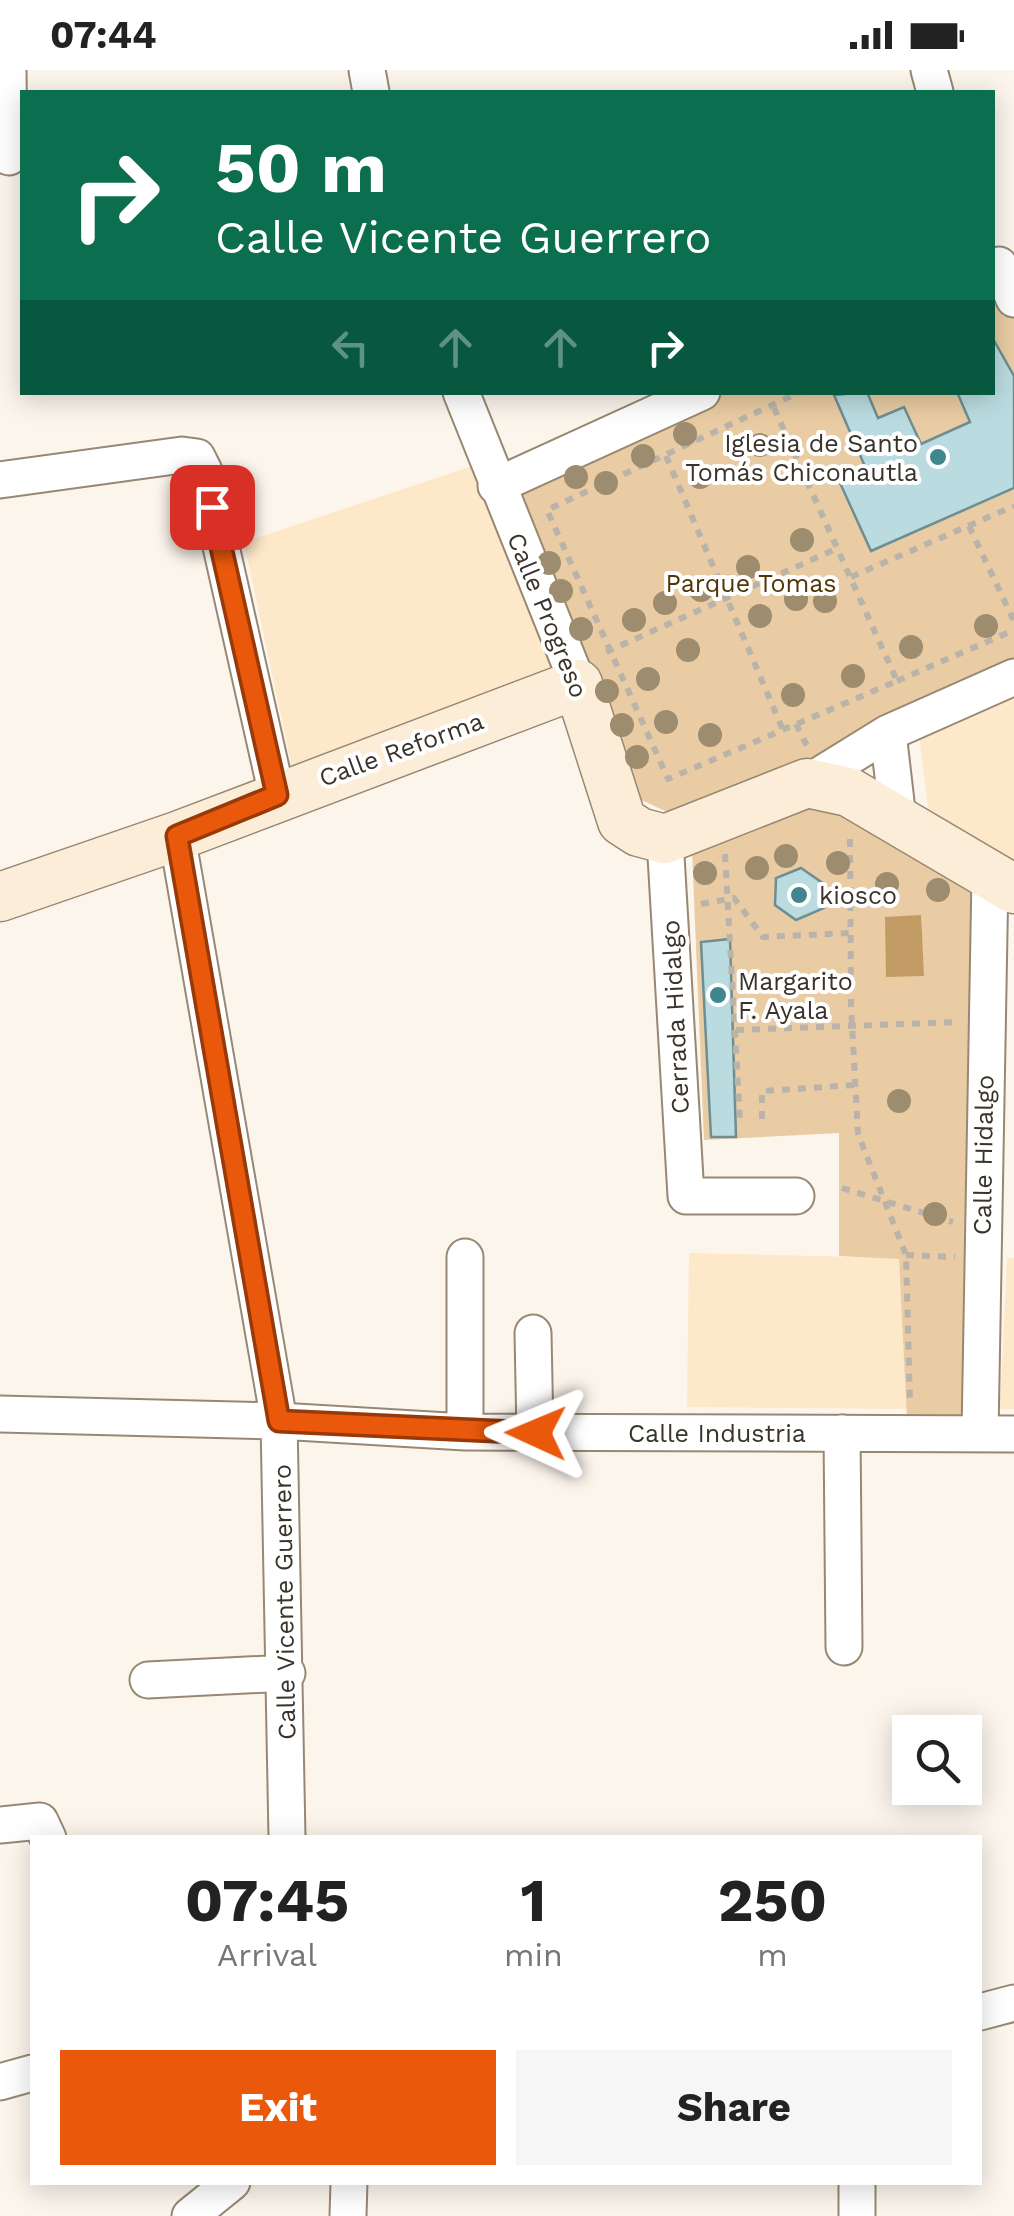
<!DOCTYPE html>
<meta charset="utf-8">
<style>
body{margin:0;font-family:"Work Sans",sans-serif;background:#f6f6f6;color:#222;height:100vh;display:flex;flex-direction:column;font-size:38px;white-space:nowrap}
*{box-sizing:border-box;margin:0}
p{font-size:32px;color:#767676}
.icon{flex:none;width:55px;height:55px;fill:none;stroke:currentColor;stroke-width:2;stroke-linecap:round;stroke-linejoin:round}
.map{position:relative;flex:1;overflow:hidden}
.sheet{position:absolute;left:30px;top:1765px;width:952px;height:350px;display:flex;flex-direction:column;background:#fff;border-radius:0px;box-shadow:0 5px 25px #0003}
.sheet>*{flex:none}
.hud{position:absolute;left:20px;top:20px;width:975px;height:305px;border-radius:0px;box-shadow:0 5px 25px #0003;background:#0b6e4f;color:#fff;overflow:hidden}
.tools{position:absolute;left:892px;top:1645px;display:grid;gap:20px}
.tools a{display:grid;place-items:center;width:90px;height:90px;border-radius:0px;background:#fff;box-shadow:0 5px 25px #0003;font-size:50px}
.pin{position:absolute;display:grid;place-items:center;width:85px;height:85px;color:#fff;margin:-42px;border-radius:20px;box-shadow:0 5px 15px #0006}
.me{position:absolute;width:110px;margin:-55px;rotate:271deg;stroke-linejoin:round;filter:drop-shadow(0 0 8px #0008)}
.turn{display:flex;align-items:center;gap:35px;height:210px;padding:0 30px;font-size:45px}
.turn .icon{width:130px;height:130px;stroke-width:2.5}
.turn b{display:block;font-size:70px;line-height:85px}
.lanes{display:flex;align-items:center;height:95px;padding:0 30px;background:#0003;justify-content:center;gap:50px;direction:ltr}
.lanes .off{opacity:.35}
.eta{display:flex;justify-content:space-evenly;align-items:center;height:170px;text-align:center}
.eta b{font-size:60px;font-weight:700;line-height:70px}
.action{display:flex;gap:20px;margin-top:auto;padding:20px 30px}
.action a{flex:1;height:115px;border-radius:0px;background:#ea580c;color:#fff;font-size:40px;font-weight:700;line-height:115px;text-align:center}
.action a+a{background:#f6f6f6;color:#222}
.status{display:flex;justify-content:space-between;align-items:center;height:70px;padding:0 50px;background:#fff;direction:ltr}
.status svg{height:28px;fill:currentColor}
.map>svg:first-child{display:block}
</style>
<div class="status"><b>07:44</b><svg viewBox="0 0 49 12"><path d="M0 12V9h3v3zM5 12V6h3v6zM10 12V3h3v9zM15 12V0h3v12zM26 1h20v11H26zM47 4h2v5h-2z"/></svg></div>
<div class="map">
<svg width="1014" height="2146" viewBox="0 0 1014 2146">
<rect width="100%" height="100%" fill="#fcf5ec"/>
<path fill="#fee8ca" d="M481 393 559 594 294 707 244 472Z
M1014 619V803L930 754 918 657Z
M689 1183 899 1188 907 1339 687 1337Z
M1007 1188H1014V1339H1000Z"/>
<path fill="#e9cca3" d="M993 198 1014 230V602L678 747 637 728 504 419 717 323 992 322Z
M826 728 990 823 965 1347 907 1350 899 1189 839 1186V1063L704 1070 692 780Z"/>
<path fill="#c19b63" d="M921 845 924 906 886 907 885 847Z"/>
<path fill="#badce0" stroke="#6e8e92" stroke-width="2.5" d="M992 267 1014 306V418L871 481 840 413 867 401 834 325 867 322 878 348 904 337 921 374 970 352 957 322H992Z
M801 798 824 814V838L796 850 775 835 776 808Z
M730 869 736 1067H711L701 872Z"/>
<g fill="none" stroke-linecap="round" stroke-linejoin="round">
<defs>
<path id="minor" d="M8 0 9 87
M367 0 371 22
M929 0 935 22
M999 195 1014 229
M461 322 578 614
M0 410 182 385 197 387 204 401 277 725
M496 416 702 322
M888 663 898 749
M807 713 888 663 1014 607
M177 766 279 1351 287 1768
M665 769 686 1126H796
M533 1263 535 1363
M0 1344 279 1351 465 1362 1014 1364
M465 1362V1187
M842 1363 844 1577
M980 1364 990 806
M148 1610 287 1603
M0 1755 40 1751 48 1768
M980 1942 1014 1933
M0 2012 32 2003
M857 2112V2146
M190 2146 232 2112
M348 2146 349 2112"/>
<path id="secondary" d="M0 827 177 766 578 614 622 751 639 762 665 769 807 713 849 722 1014 819"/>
</defs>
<use href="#minor" stroke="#988873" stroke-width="39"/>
<use href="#secondary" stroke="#988873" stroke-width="51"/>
<path stroke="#b9b3aa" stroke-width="6" stroke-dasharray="8 8" stroke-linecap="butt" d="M774 338 897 611 668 709 547 440 800 322
M666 386 783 660
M969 456 1014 551
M851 507 1014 436
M606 582 838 478
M897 611 1014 560
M796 654 807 676
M850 769 851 935 858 1064 906 1185 910 1332
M725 784 740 1052
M701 834 734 828 763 867 851 863
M736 960 959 952
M762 1049V1021L855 1015
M842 1118 953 1152
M906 1185 955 1187"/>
<use href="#minor" stroke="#fff" stroke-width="35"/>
<use href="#secondary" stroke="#fcedd8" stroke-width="48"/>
</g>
<g fill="#9d8c6e">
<circle cx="685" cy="364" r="12"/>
<circle cx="760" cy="375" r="12"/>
<circle cx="643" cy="386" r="12"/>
<circle cx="576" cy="407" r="12"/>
<circle cx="700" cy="407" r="12"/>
<circle cx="606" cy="413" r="12"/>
<circle cx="802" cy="470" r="12"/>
<circle cx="549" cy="493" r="12"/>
<circle cx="748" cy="497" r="12"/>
<circle cx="701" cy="520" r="12"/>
<circle cx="561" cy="521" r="12"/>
<circle cx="796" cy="529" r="12"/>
<circle cx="825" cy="531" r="12"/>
<circle cx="665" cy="533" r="12"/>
<circle cx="760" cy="546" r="12"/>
<circle cx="634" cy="550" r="12"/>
<circle cx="986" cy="556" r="12"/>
<circle cx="581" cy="559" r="12"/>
<circle cx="911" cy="577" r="12"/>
<circle cx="688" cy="580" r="12"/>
<circle cx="853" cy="606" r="12"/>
<circle cx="648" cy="609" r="12"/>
<circle cx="607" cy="621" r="12"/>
<circle cx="793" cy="625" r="12"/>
<circle cx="666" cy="652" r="12"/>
<circle cx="622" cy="655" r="12"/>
<circle cx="710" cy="665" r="12"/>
<circle cx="637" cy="687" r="12"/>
<circle cx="786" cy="786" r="12"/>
<circle cx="838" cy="793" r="12"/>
<circle cx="757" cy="798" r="12"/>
<circle cx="705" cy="803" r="12"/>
<circle cx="887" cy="814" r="12"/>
<circle cx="938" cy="820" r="12"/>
<circle cx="899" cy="1031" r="12"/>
<circle cx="935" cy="1144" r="12"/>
</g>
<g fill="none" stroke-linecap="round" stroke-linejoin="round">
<defs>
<path id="route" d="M212 437 277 725 177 766 279 1351 536 1363"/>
</defs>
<use href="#route" stroke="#983908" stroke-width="25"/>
<use href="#route" stroke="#ea580c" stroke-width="18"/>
</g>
<g fill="#3f868f" stroke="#fff" stroke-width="4">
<circle cx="938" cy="387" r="10"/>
<circle cx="799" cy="825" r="10"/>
<circle cx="718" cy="925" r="10"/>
</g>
<g text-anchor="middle" stroke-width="8" stroke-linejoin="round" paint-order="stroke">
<g font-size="25" fill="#39332a" stroke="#fff" text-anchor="start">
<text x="918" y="382" text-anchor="end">Iglesia de Santo<tspan x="918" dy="29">Tomás Chiconautla</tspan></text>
<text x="819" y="834">kiosco</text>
<text x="738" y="920">Margarito<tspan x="738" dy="29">F. Ayala</tspan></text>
</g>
<g font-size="25" fill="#503607" stroke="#fff">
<text x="751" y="522">Parque Tomas</text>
</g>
<g font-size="25" fill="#39332a" stroke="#fff">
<text transform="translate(548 545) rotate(68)" y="9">Calle Progreso</text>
<text transform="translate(401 679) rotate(-20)" y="9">Calle Reforma</text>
<text transform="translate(675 947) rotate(-93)" y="9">Cerrada Hidalgo</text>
<text transform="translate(983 1085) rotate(-89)" y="9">Calle Hidalgo</text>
<text x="717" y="1372">Calle Industria</text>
<text transform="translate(284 1532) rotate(-91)" y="9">Calle Vicente Guerrero</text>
</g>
</g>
</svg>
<div class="tools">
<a><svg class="icon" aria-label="search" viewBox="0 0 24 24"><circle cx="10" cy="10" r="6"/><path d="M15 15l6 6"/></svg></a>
</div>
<div class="pin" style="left:212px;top:437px;background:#d93025"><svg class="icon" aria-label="arrive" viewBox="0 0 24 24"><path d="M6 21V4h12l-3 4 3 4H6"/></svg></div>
<svg class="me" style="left:536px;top:1363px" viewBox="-20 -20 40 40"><path d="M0-17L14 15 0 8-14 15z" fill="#ea580c" stroke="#fff" stroke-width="4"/></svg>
<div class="hud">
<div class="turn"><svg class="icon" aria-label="right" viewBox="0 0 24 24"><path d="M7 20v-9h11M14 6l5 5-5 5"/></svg><div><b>50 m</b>Calle Vicente Guerrero</div></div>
<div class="lanes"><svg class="icon off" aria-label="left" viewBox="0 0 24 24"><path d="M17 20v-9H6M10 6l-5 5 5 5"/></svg><svg class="icon off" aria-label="ahead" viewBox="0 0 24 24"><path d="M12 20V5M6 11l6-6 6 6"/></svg><svg class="icon off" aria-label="ahead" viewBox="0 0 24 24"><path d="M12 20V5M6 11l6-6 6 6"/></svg><svg class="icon" aria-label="right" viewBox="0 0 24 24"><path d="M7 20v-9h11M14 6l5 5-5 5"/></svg></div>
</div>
<section class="sheet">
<div class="eta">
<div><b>07:45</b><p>Arrival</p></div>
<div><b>1</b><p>min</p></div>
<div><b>250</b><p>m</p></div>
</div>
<div class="action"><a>Exit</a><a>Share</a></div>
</section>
</div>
